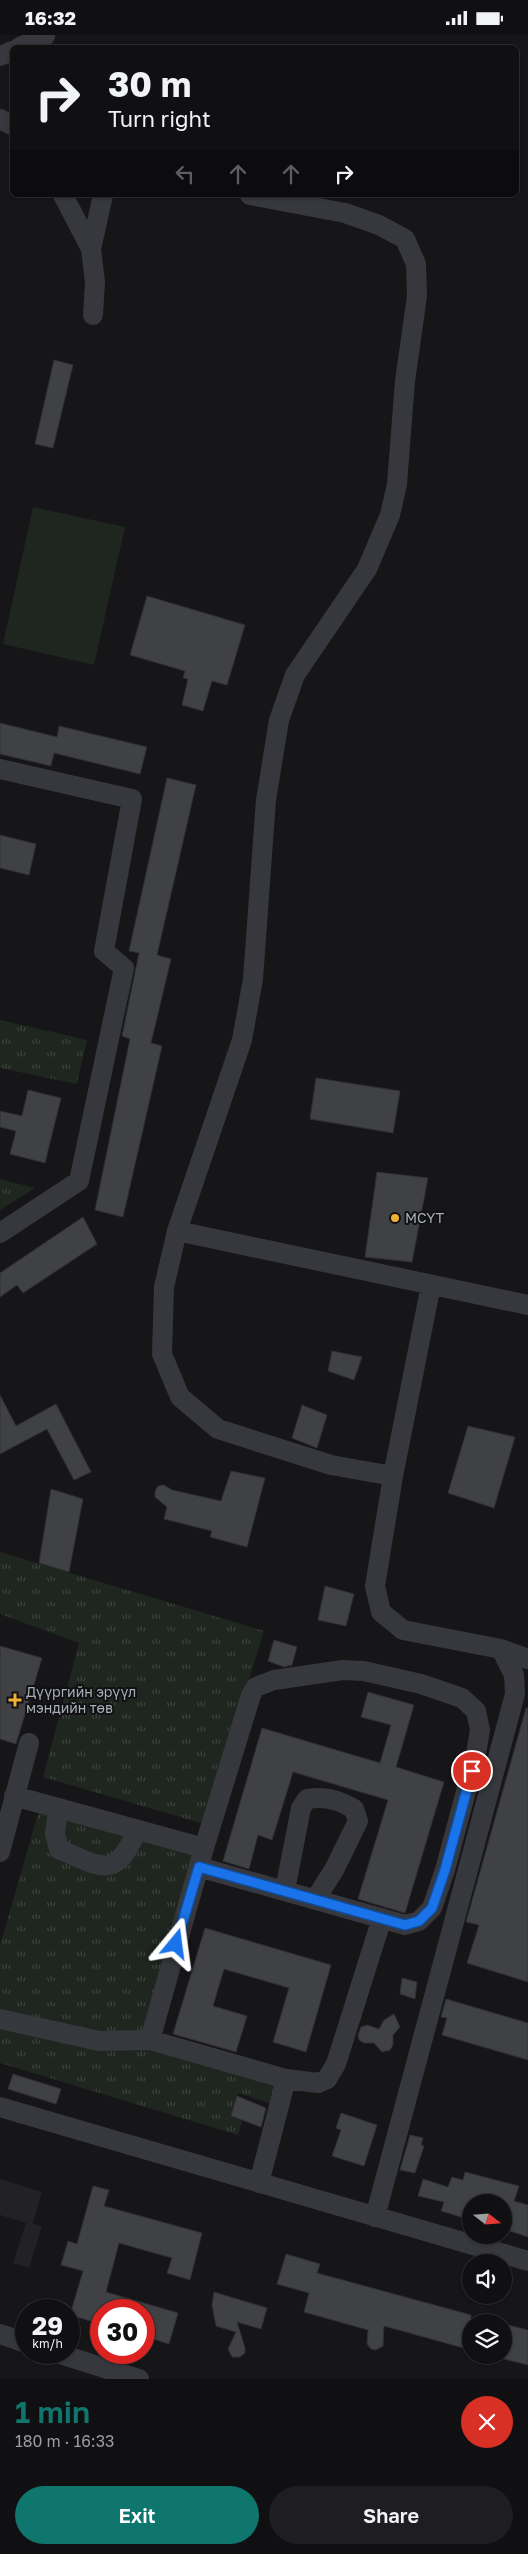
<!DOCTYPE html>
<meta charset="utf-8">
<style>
body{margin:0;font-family:"Golos Text",sans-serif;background:#1e1e20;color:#f1f3f6;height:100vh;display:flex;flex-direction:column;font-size:19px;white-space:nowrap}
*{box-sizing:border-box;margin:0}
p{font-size:16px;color:#9c9d9f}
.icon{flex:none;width:28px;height:28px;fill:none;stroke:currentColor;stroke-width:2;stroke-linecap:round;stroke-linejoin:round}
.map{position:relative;height:2344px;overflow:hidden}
.drawer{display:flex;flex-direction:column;background:#101012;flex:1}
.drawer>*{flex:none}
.top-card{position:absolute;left:10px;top:10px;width:509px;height:152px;border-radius:8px;box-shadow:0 1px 4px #0004,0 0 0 1px #303032;background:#101012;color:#f1f3f6;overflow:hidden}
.needle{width:32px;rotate:107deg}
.buttons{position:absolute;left:462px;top:2159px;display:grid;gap:10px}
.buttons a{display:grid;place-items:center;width:50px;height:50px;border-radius:50%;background:#101012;box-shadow:0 1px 4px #0004,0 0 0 1px #303032;font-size:25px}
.speed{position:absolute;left:15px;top:2264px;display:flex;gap:10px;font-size:25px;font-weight:700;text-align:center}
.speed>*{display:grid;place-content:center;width:65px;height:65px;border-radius:50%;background:#101012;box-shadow:0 1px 4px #0004,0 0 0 1px #303032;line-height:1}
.speed small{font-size:12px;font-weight:400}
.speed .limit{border:8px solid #d22;background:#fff;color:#111}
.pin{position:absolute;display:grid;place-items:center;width:42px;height:42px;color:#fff;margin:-21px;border:2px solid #fff;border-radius:50%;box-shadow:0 1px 5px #0007}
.me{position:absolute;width:55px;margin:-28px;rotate:16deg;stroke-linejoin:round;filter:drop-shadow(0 0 4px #0008)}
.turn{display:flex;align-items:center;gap:18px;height:105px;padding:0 15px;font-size:22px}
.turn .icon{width:65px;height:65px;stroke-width:2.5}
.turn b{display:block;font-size:35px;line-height:42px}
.lanes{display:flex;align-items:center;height:48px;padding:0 15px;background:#0003;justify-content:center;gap:25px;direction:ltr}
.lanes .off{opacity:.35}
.round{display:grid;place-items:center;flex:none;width:52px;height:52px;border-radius:26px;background:#1e1e20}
.summary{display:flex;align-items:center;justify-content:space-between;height:85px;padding:0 15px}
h1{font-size:30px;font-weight:600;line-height:38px;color:#0f766e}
.button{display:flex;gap:10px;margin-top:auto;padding:10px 15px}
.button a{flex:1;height:58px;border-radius:30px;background:#0f766e;color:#fff;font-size:20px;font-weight:600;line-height:58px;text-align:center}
.button a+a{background:#1e1e20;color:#f1f3f6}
.status{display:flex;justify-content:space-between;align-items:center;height:35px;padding:0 25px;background:#101012;direction:ltr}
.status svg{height:14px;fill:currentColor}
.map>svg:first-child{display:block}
</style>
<div class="status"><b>16:32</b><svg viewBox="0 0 49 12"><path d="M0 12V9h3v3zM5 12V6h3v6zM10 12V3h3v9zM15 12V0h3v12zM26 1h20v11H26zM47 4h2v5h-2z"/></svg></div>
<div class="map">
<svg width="528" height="2344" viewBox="0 0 528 2344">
<defs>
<pattern id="grass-tufts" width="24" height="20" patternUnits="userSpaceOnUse" patternTransform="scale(1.25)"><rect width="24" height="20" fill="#1e261f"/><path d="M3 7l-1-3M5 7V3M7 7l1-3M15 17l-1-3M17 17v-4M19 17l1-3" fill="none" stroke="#3c433d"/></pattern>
</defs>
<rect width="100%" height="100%" fill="#161618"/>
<path fill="#222225" d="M0 2144 42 2157 33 2188 42 2192 29 2233 13 2228 26 2188 0 2180Z"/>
<path fill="url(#grass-tufts)" d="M0 985 87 1005 77 1049 0 1033Z
M0 1144 35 1153 0 1175Z
M0 1517 264 1596 204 1789 43 1742 79 1608 0 1579Z
M40 1772 200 1818 143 2009 286 2050 281 2072 238 2058 231 2081 242 2086 238 2100 0 2028V1910Z"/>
<path fill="#1e261f" d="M33 472 125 492 94 630 3 609Z"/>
<path fill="#404145" stroke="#303034" d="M54 325 73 330 53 413 35 409Z
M147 561 245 590 227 650 212 646 203 676 182 670 188 644 183 643 185 636 130 620Z
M0 688 57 702 59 691 147 712 140 739 54 718 51 731 0 719Z
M167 743 196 750 157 920 171 924 151 1008 162 1011 123 1182 95 1175 130 1004 122 1001 139 918 129 916Z
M0 800 36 809 29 840 0 833Z
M316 1043 400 1056 393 1098 310 1084Z
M28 1055 61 1063 45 1128 10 1119 16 1096 0 1092V1076L22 1081Z
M377 1137 428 1143 412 1227 365 1222Z
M83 1182 97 1209 23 1258 17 1250 0 1262V1238Z
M332 1316 362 1322 354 1345 328 1336Z
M0 1360 16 1391 56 1369 91 1437 74 1445 47 1394 0 1419Z
M302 1370 327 1380 317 1413 292 1403Z
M468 1391 515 1402 494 1473 448 1458Z
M231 1436 265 1443 247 1512 210 1502 212 1496 164 1484 167 1472 155 1462V1456L158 1451 164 1450 172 1455 221 1466Z
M51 1454 83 1464 69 1537 39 1528Z
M325 1551 354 1559 346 1591 318 1585Z
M274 1605 297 1612 292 1630 284 1632 268 1626Z
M0 1611 42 1623 16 1709 0 1704Z
M368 1657 414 1670 396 1732 444 1747 405 1878 358 1864 388 1765 293 1737 272 1805 258 1800 249 1834 223 1826 262 1693 380 1728 391 1690 361 1682Z
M526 1673H528V1947L467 1928 479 1890 466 1887Z
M205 1893 331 1930 306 2017 273 2007 289 1953 224 1934 213 1971 247 1981 236 2017 173 1999Z
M402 1943 417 1947 415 1964 400 1959Z
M446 1964 528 1988V2025L442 2000 447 1983 441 1982Z
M394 1979 400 1992 393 2000V2010L390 2015 382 2017 374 2008H364L359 2005 358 2000 361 1992 367 1990 379 1994 384 1985Z
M13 2039 61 2054 56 2069 8 2054Z
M237 2061 266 2073 261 2092 231 2081Z
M341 2078 377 2090 364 2131 332 2121 341 2095 336 2093Z
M410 2100 423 2103 421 2110 424 2111 415 2138 400 2135Z
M465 2137 519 2151 514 2166 528 2170V2202L504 2194V2168H471V2185L441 2176 444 2167 418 2161 423 2144 448 2152 452 2142 463 2145Z
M93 2151 109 2155 104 2171 202 2198 190 2245 167 2238 172 2223 119 2208 106 2257 178 2278 169 2309 144 2301V2275H101V2289L70 2280 83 2236 61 2230 68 2206 77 2209Z
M286 2219 320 2229 317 2238 471 2280V2315L384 2291 383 2311 376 2315 371 2314 367 2309 368 2295 304 2277 309 2258 277 2249Z
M214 2257 267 2273 261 2294 237 2287 245 2313V2318L240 2322H232L228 2314 236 2297 216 2291 212 2270Z
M504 2289 528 2295V2330L504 2324Z"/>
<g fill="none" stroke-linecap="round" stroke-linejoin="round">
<path stroke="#37383d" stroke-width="20" d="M20 12 45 1
M0 21 12 16
M0 84 12 90
M63 160 91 214 95 247 93 280
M250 160 345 178 379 190 405 204 416 229 417 261 405 346 397 449 390 480 367 534 295 640 279 685 266 765 253 944 242 1005 177 1196 164 1252 162 1319 180 1362 218 1394 331 1430 393 1441
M91 214 103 160
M0 734 132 764 104 916 124 933 79 1146 0 1198
M177 1196 528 1270
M501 1614 528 1624
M14 1761 204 1813 150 2005 286 2044 318 2048 327 2044 336 2029 382 1883
M58 1774 55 1799 59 1814C102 1833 116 1845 137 1795
M0 1817 29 1708
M199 1832 405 1890 419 1886 432 1873 445 1835 476 1719 480 1695 476 1676 462 1663 421 1649 364 1636 343 1635 274 1645 256 1652 251 1660 204 1813
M285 1855 301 1773 307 1764C323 1761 340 1765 354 1774L358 1786 334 1835 316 1863
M0 1984 99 2006 150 2005
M0 2072 528 2226
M259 2148 286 2044
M375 2182 515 1659 514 1640 501 1614 403 1595 381 1577 375 1551 393 1441 431 1250
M0 2299 26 2308
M57 2318 139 2344"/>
</g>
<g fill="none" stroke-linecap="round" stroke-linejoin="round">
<defs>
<path id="route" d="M176 1909 199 1832 405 1890 419 1886 432 1873 445 1835 472 1736"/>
</defs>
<use href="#route" stroke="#114b97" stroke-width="12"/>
<use href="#route" stroke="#1a73e8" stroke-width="9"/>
</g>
<g fill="#f2b134" stroke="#111113" stroke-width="2">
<circle cx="395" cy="1183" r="5"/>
<path d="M12.5 1657.5h5v5h5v5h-5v5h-5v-5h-5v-5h5z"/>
</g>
<g text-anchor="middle" stroke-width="4" stroke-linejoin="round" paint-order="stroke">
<g font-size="14" fill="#a8adb8" stroke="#111113" text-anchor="start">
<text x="405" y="1188">МСҮТ</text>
<text x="26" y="1662">Дүүргийн эрүүл<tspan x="26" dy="16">мэндийн төв</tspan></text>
</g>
</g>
</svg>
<div class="buttons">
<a><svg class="needle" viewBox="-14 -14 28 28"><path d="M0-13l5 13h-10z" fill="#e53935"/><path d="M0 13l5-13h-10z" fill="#9c9d9f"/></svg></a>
<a><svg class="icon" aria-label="sound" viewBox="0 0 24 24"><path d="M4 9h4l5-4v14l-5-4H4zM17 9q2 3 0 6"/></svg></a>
<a><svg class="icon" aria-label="layers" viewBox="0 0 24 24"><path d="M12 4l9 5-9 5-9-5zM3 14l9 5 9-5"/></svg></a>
</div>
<div class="speed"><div>29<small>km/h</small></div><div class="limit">30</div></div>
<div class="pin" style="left:472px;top:1736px;background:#d93025"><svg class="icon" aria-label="arrive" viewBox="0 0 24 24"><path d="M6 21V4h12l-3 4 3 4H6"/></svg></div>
<svg class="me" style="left:176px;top:1909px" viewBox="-20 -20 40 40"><path d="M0-17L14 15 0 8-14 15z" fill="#1a73e8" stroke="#fff" stroke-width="4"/></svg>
<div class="top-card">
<div class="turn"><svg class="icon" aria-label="right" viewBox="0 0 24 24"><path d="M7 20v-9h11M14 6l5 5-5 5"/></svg><div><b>30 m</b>Turn right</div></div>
<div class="lanes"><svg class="icon off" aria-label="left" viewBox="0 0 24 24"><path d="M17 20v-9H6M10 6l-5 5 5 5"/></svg><svg class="icon off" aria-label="ahead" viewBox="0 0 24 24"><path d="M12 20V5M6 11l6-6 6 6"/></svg><svg class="icon off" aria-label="ahead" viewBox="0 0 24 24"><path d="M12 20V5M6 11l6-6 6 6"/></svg><svg class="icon" aria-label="right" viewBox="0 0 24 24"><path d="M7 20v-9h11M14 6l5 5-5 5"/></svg></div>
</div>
</div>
<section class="drawer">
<div class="summary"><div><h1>1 min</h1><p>180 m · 16:33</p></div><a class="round" style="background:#d93025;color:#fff"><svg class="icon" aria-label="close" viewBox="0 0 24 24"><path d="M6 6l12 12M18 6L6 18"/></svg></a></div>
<div class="button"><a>Exit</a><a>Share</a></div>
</section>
